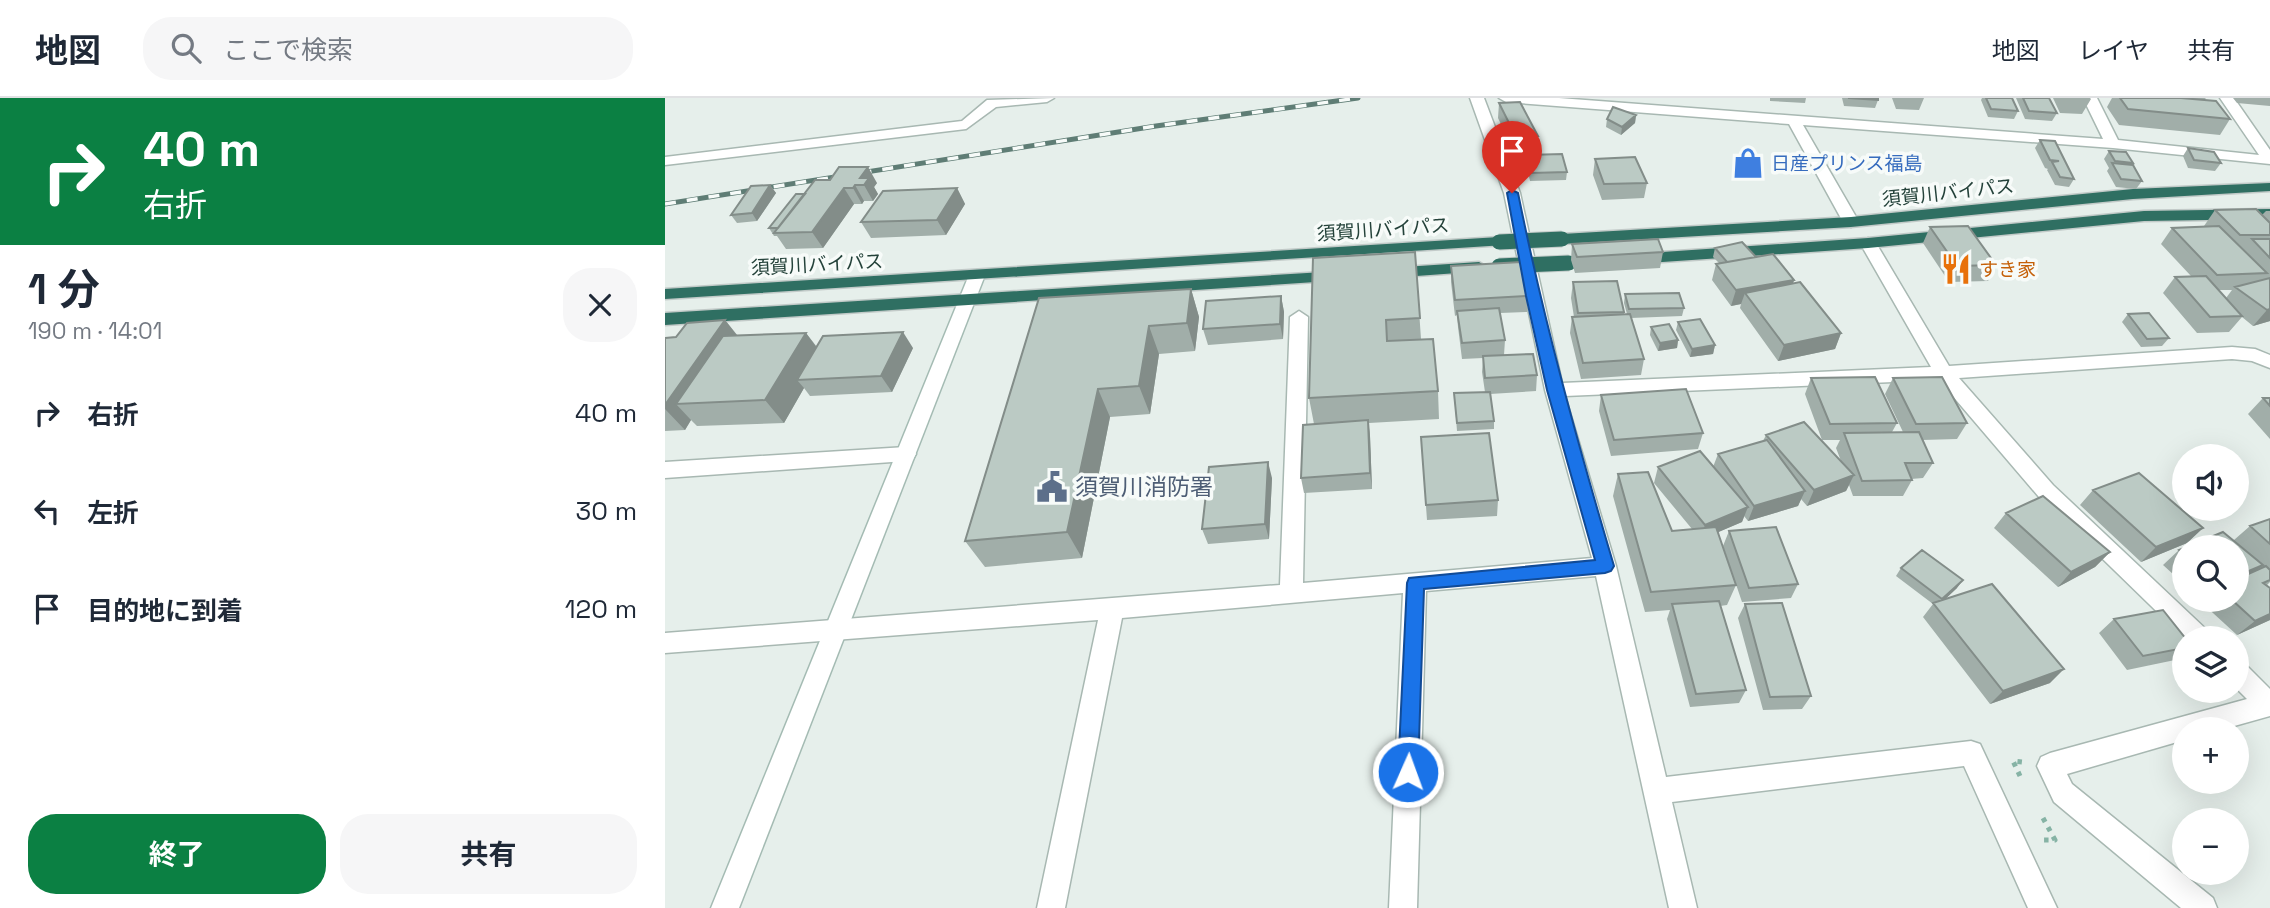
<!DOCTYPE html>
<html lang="ja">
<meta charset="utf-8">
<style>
body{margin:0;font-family:"Space Grotesk","Noto Sans JP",sans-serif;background:#f6f6f7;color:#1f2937;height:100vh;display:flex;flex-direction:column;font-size:26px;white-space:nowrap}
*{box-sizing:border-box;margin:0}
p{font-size:23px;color:#747a83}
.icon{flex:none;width:38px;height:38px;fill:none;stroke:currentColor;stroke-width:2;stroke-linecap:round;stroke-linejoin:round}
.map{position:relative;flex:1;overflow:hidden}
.details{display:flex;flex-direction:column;background:#fff;width:665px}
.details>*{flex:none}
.top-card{background:#0b8043;color:#fff;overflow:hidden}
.controls{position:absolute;left:1507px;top:346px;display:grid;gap:14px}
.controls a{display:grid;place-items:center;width:77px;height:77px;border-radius:50%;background:#fff;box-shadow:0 7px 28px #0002;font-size:35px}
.pin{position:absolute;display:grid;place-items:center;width:60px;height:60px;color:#fff;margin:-72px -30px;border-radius:50% 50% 50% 0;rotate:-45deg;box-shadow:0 0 7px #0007}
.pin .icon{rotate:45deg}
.me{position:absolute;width:77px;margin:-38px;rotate:2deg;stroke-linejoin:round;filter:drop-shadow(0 0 5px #0008)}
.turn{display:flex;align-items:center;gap:24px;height:147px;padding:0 28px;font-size:32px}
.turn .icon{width:91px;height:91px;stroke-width:2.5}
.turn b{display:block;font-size:49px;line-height:60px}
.round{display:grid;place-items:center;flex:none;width:74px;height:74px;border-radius:28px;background:#f6f6f7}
.head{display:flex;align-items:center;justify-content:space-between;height:119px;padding:0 28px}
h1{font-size:42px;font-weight:700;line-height:52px}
.button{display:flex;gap:14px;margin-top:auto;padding:14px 28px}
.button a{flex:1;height:80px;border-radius:28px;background:#0b8043;color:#fff;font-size:28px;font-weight:700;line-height:80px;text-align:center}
.button a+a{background:#f6f6f7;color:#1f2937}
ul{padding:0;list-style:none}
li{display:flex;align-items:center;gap:21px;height:98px;padding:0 28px}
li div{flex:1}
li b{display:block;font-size:26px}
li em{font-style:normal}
header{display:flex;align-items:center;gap:42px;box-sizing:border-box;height:98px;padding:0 35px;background:#fff;border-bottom:2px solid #e0e1e3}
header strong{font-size:33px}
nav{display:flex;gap:38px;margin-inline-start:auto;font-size:24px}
.search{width:490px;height:63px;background:#f6f6f7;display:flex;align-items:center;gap:18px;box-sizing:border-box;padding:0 24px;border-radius:28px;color:#747a83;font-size:26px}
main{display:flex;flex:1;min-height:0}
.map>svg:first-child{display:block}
</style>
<header>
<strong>地図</strong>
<div class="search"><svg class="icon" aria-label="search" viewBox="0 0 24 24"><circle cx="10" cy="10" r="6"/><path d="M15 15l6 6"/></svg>ここで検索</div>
<nav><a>地図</a><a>レイヤ</a><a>共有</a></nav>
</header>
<main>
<section class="details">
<div class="top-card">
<div class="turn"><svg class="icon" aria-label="right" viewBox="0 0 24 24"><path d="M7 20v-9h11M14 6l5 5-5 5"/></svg><div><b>40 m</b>右折</div></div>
</div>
<div class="head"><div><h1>1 分</h1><p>190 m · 14:01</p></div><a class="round"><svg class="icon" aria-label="close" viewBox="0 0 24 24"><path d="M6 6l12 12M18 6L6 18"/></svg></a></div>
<ul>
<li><svg class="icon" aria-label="right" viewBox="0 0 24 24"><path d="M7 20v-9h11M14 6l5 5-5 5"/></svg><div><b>右折</b></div><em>40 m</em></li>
<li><svg class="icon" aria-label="left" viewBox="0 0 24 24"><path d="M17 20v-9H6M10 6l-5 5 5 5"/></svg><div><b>左折</b></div><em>30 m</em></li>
<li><svg class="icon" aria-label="arrive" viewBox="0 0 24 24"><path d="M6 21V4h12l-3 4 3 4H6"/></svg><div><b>目的地に到着</b></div><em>120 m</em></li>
</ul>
<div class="button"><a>終了</a><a>共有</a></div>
</section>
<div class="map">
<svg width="1605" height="810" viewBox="0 0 1605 810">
<rect width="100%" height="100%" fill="#e6efeb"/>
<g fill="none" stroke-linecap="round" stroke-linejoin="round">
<defs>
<path id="street" d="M389 0 382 4 331 9 301 31 0 67V59L297 23 322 2Z
M805 0H819L855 95 897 285 1266 269 1195 145 1203 140 1211 145 1284 268 1567 249 1590 251 1605 257V270L1587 263 1567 261 1294 280 1388 387 1544 534 1548 541H1520L1374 399 1274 282 900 298 951 468 1001 679 1306 643 1315 646 1392 810H1363L1299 668 1007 704 1032 810H1004L931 478 761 493 752 810H724L738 495 457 520 400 810H372L433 522 0 555V535L615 487 625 219 634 213 643 219 638 485 927 460 880 292 839 95Z
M834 0H894L1438 41 1418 0H1432L1453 42 1594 57 1555 0H1569L1605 52V66L1448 50 1138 27 1194 124 1186 129 1178 124 1124 26 841 4Z
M241 349 248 351 251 356 248 361 241 363 0 380V364Z
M1572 564 1581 567 1605 591V618L1555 632H1519V642L1402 676 1407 686 1548 800 1552 810H1516L1389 704 1372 668 1376 659 1385 655 1582 601 1572 591Z"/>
<path id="secondary" d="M312 172 320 177 74 810H46L304 177Z"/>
<path id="highway" d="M1605 85V93L1468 101 1186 129 897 146 889 141 897 136 1186 119 1468 91Z
M1605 111V121L1479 123 1203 150 968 166 960 161 968 156 1203 140 1479 113Z
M834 139 840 141 842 144 840 147 0 201V191Z
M814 164 822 169 820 173 724 180 716 175 724 170Z
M675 173 681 174 683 178 681 182 0 227V215Z"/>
</defs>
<use href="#street" stroke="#a8b8b2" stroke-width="3"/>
<use href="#secondary" stroke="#a4bbb3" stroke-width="3"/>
<use href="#highway" stroke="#c2cac8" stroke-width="3"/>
<path stroke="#86b3a5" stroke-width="5" stroke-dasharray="4.5 6" stroke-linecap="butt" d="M1355 678 1348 663 1357 664
M1378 720 1390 742H1379"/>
<use href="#street" fill="#fff" fill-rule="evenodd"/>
<use href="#secondary" fill="#fff" fill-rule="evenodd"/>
<use href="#highway" fill="#2f6f62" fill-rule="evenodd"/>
<defs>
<path id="rail" d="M0 106 491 28 693 0"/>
</defs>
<use href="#rail" stroke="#5f7d75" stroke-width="5"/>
<use href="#rail" stroke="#f7fbf9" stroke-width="3.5" stroke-dasharray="11" stroke-linecap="butt"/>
<defs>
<path id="highway-bridge" d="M834 144 897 141
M834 168 904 165"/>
</defs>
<use href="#highway-bridge" stroke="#c2cac8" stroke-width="17" stroke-linecap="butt"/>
<use href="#highway-bridge" stroke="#2f6f62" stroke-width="15"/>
</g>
<path fill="#a1aea9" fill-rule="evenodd" d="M1105 0H1141L1140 5 1105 3Z
M1177 0H1213V2L1210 10 1179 8Z
M1227 0H1259L1254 12 1231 11Z
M1317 0H1347L1353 13 1349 21 1323 19 1316 2Z
M1351 0H1384L1392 15 1387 23 1360 21Z
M1388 0H1425L1426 1 1417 16 1395 15Z
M1447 0H1541L1539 2 1565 21 1555 37 1454 27 1442 9Z
M1568 0H1605V8L1572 5Z
M834 5 873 38 872 53 850 55 833 20Z
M971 17 970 25 956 37 941 29 942 21Z
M1375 42 1409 81 1404 89 1390 87 1382 72 1383 71 1380 70 1370 50Z
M1523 50 1556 65 1550 73 1523 70 1518 58Z
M1444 53 1468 65 1466 67 1477 83 1471 91 1451 89 1442 73 1444 70 1439 61Z
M862 57 902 74 901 82 865 83 861 65Z
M930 61 982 85 979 100 937 102 928 77Z
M150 82 212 85 209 89 213 96 208 103H199L197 106H189L158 150 121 151 112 138H109L104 130 140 96Z
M105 87 111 95 92 123 72 125 66 117Z
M292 90 300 106 281 137 206 140 196 124Z
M1550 112 1597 117 1601 113H1605V223L1588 228 1577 219 1564 234 1532 235 1498 195 1510 179 1526 178 1496 146 1507 130 1539 129V128ZM1554 192H1567L1561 200Z
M1265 129 1331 167 1323 183 1284 184 1258 145Z
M907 146 998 154 995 170 910 175 906 162Z
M1050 150 1091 159 1129 182 1128 186 1176 235 1170 251 1113 263 1075 210 1076 206 1066 208 1047 182 1051 166 1054 165 1048 159Z
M750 154 756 241 773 293 774 321 704 325 705 338 707 391 639 395 636 380 649 326 644 300Z
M786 168 863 198 862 214 835 215 840 242 839 257 872 277 871 293 825 296 829 323V331L792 333 789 295 820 294 817 274 818 260 797 261 793 229 792 217 790 218 786 184Z
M908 184 959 214V217L962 216 959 205 960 196 1019 210 1017 218 966 220 979 261 976 277 916 281 905 235 907 219H909L906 200Z
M526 191 534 219 530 253 494 256 485 316 445 319 417 460 320 469 300 443 374 200Z
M616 198 619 214 618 241 543 247 538 231Z
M1463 216 1504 240 1497 248 1476 249 1457 224Z
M60 222 73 238 141 235 152 249 248 250 227 294 145 298 139 290 119 325 32 328 26 322 20 332 0 333V240L11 239Z
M1013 224 1050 247 1048 256 1025 259 1011 232Z
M986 229 1013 242 1012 250 993 253 985 237Z
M1146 280 1232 325 1227 334H1238L1220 296 1228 280 1302 325 1292 341 1257 342 1268 365 1258 380 1246 381 1247 382 1238 398H1188L1184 387 1181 393 1142 408 1136 401 1133 408 1083 423 1079 418 1077 424 1053 434 1071 487 1062 507 1055 508 1081 592 1074 605 1025 609 1002 521 1005 512 980 514 948 398 953 376 1007 433 1027 431 989 385 993 369H1048L1053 356 1098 343 1101 337 1176 363 1171 350 1175 342H1157L1140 296Z
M936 297 1038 335 1033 351 946 358 934 313Z
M1598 300H1605V341L1583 316Z
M756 339 833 402 832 418 762 422Z
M607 380 604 441 543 446 537 431Z
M1428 392 1538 430 1522 445 1476 464 1415 407Z
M1341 415 1445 454 1430 469 1393 489 1329 430Z
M1605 421V484L1602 487 1605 522 1572 537 1536 504 1539 502H1572L1569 442 1585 428Z
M1064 433 1133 486 1126 500 1077 504 1058 448Z
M1519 450V486L1498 467 1514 452Z
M1236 470 1292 490 1280 501 1385 585 1325 606 1258 519 1268 506 1231 478Z
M1080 506 1146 598 1137 611 1098 612 1073 520Z
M1449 521 1519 541V555L1510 562 1462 572 1434 535Z"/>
<path fill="#838d89" d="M971 17 970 25 956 37 957 29Z
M203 69 212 85 209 89 213 96 208 103 195 80Z
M105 87 111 95 92 123 87 115Z
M190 87 199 103 197 106 188 90Z
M179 90 189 106 158 150 147 134Z
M292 90 300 106 281 137 272 122Z
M1129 182 1124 198 1080 195 1076 206 1066 208 1071 192Z
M526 191 534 219 530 253 522 225Z
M616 198 619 214 618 241 615 226Z
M1605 211V223L1588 228 1602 212Z
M60 222 78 245 11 306 26 322 20 332 0 311V307Z
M484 228 494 256 485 316 474 288Z
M238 234 248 250 227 294 216 278Z
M141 235 158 258 132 282 139 290 119 325 100 302Z
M1176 235 1170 251 1113 263 1119 247Z
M1013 242 1012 250 993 253 995 245Z
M1050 247 1048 256 1025 259 1027 251Z
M433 291 445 319 417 460 402 434Z
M703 322 705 338 707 391 705 375Z
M603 364 607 380 604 441 600 426Z
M1189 377 1181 393 1142 408 1149 392Z
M1140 393 1133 408 1083 423 1089 408Z
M1083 409 1077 424 1035 442 1040 427Z
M1538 430 1522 445 1476 464 1491 449Z
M1445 454 1430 469 1393 489 1406 474Z
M1598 467 1580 482 1572 485V478Z
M1298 482 1292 490 1272 509 1277 501Z
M1605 516V522L1572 537 1590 523Z
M1399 571 1385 585 1325 606 1338 593Z"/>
<path fill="#bbcac4" stroke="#838d89" stroke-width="2" d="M1183 0H1213V2Z
M1321 0H1347L1353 13 1326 11Z
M1358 0H1384L1392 15 1364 13Z
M1455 0H1516L1551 3 1565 21 1463 11Z
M855 4 873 38 851 39 834 5Z
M948 9 971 17 957 29 942 21Z
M1375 42 1390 43 1409 81 1395 79 1387 64 1394 63 1385 62Z
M1523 50 1549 54 1556 65 1529 62Z
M1444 53 1461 54 1468 65 1450 63Z
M897 56 902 74 866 75 862 57Z
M970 59 982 85 939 86 930 61Z
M1447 65 1468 67 1477 83 1456 81Z
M174 69H203L195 80H204L199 87H190L188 90H179L147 134 109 135 150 82H165Z
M105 87 87 115 66 117 86 88Z
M292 90 272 122 196 124 218 93Z
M131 96H140L113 130H104Z
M1591 111 1605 125V137H1575L1550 112Z
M1303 128 1331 167 1292 168 1265 129Z
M1554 128 1602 175 1552 177 1507 130Z
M993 141 998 154 912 159 907 146Z
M1587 141H1605V160Z
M1077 144 1091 159 1062 164 1050 150Z
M750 154 755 220 721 222 722 243 768 241 773 293 644 300 648 160Z
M1108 156 1129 182 1071 192 1051 166Z
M856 164 863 198 790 202 786 168Z
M1541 178 1577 218 1545 219 1510 179Z
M1605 180V211L1602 212 1570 189Z
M952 183 959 214 913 215 908 184Z
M1135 184 1176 235 1119 247 1080 195Z
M526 191 522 225 484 228 474 288 433 291 402 434 300 443 374 200Z
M1014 195 1019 210 964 211 960 196Z
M616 198 615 226 538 231 541 203Z
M834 210 840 242 797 245 792 213Z
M1484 215 1504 240 1482 241 1463 216Z
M965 216 979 261 918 265 907 219Z
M1035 221 1050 247 1027 251 1013 224Z
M60 222 0 307V240L11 239 22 225Z
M1004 226 1013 242 995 245 986 229Z
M238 234 216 278 132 282 158 238Z
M141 235 100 302 11 306 58 238Z
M868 256 872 277 820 280 818 258Z
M1210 279 1232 325 1165 326 1146 280Z
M1277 279 1302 325 1251 326 1228 280Z
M1021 291 1038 335 949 342 936 297Z
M825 294 829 323 792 325 789 295Z
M1598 300H1605V308Z
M703 322 705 375 636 380 638 327Z
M1139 324 1189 377 1149 392 1101 337Z
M1254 334 1268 365H1240L1247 382 1197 383 1179 335Z
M824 335 833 402 761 407 756 339Z
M1102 342 1140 393 1089 408 1053 356Z
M1035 353 1083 409 1040 427 993 369Z
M603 364 600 426 537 431 544 369Z
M983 374 1007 433 1051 429 1071 487 986 494 953 376Z
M1474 375 1538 430 1491 449 1428 392Z
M1378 398 1445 454 1406 474 1341 415Z
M1605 421V446L1585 428Z
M1111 429 1133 486 1084 490 1064 433Z
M1558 434 1598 467 1572 478V450H1519Z
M1519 450V456L1514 452Z
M1257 452 1298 482 1277 501 1236 470Z
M1601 468 1605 472V482L1598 485 1605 490V516L1590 523 1567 502H1572V481Z
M1327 486 1399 571 1338 593 1268 505Z
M1054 503 1081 592 1031 596 1007 506Z
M1117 505 1146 598 1105 599 1080 506Z
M1498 512 1521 541H1519V550L1478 558 1449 521Z"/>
<path fill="#1a73e8" stroke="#114b97" stroke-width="2" d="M847 92 853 95C879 224 912 343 949 468L946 473 940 475 759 491 753 674 750 681 743 684 736 681 733 674 742 485 744 480 930 462 882 292 861 198 842 95Z"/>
<defs>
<symbol id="shop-bare" viewBox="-9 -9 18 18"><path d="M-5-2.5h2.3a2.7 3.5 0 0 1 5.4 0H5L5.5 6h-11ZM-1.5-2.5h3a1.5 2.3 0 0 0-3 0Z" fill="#3f7fe0" stroke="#f7fbf9" stroke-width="2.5" paint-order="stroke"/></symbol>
<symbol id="restaurant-bare" viewBox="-9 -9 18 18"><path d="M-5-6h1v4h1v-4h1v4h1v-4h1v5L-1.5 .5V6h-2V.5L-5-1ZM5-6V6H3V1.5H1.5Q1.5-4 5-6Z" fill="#e8710a" stroke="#f7fbf9" stroke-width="2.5" paint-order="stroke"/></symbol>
<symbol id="civic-bare" viewBox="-9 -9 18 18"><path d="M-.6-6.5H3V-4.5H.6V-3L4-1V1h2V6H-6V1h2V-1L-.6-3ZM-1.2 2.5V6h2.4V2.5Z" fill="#5c6f8a" stroke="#f7fbf9" stroke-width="2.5" paint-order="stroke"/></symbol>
</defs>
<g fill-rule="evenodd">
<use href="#shop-bare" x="1061" y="43" width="44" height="44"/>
<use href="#restaurant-bare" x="1269" y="149" width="44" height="44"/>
<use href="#civic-bare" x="365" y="367" width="44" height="44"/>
</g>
<g text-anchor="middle" stroke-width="7" stroke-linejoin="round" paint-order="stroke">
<g font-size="19" fill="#366cbe" stroke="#f7fbf9" text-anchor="start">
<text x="1106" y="72">日産プリンス福島</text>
</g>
<g font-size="19" fill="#24423a" stroke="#f7fbf9">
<text transform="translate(1283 94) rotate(-6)" y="7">須賀川バイパス</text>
<text transform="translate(718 131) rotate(-4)" y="7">須賀川バイパス</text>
<text transform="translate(152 166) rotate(-3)" y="7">須賀川バイパス</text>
</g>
<g font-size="19" fill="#c56008" stroke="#f7fbf9" text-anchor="start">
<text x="1314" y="178">すき家</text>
</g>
<g font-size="23" fill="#4e5e75" stroke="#f7fbf9" text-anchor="start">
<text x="410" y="397">須賀川消防署</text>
</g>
</g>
</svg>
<div class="controls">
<a><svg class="icon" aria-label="sound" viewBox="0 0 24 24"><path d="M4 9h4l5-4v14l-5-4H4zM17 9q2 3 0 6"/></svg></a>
<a><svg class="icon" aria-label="search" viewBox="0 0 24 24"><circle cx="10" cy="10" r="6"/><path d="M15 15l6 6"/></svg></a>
<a><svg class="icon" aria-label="layers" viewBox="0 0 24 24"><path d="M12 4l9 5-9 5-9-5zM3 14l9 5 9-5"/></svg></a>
<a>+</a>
<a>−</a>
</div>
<div class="pin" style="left:847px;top:95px;background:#d93025"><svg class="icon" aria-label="arrive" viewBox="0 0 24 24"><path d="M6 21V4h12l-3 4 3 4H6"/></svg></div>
<svg class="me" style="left:743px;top:674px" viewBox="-20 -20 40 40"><circle r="17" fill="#1a73e8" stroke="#fff" stroke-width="3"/><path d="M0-11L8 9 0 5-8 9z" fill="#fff"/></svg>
</div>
</main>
